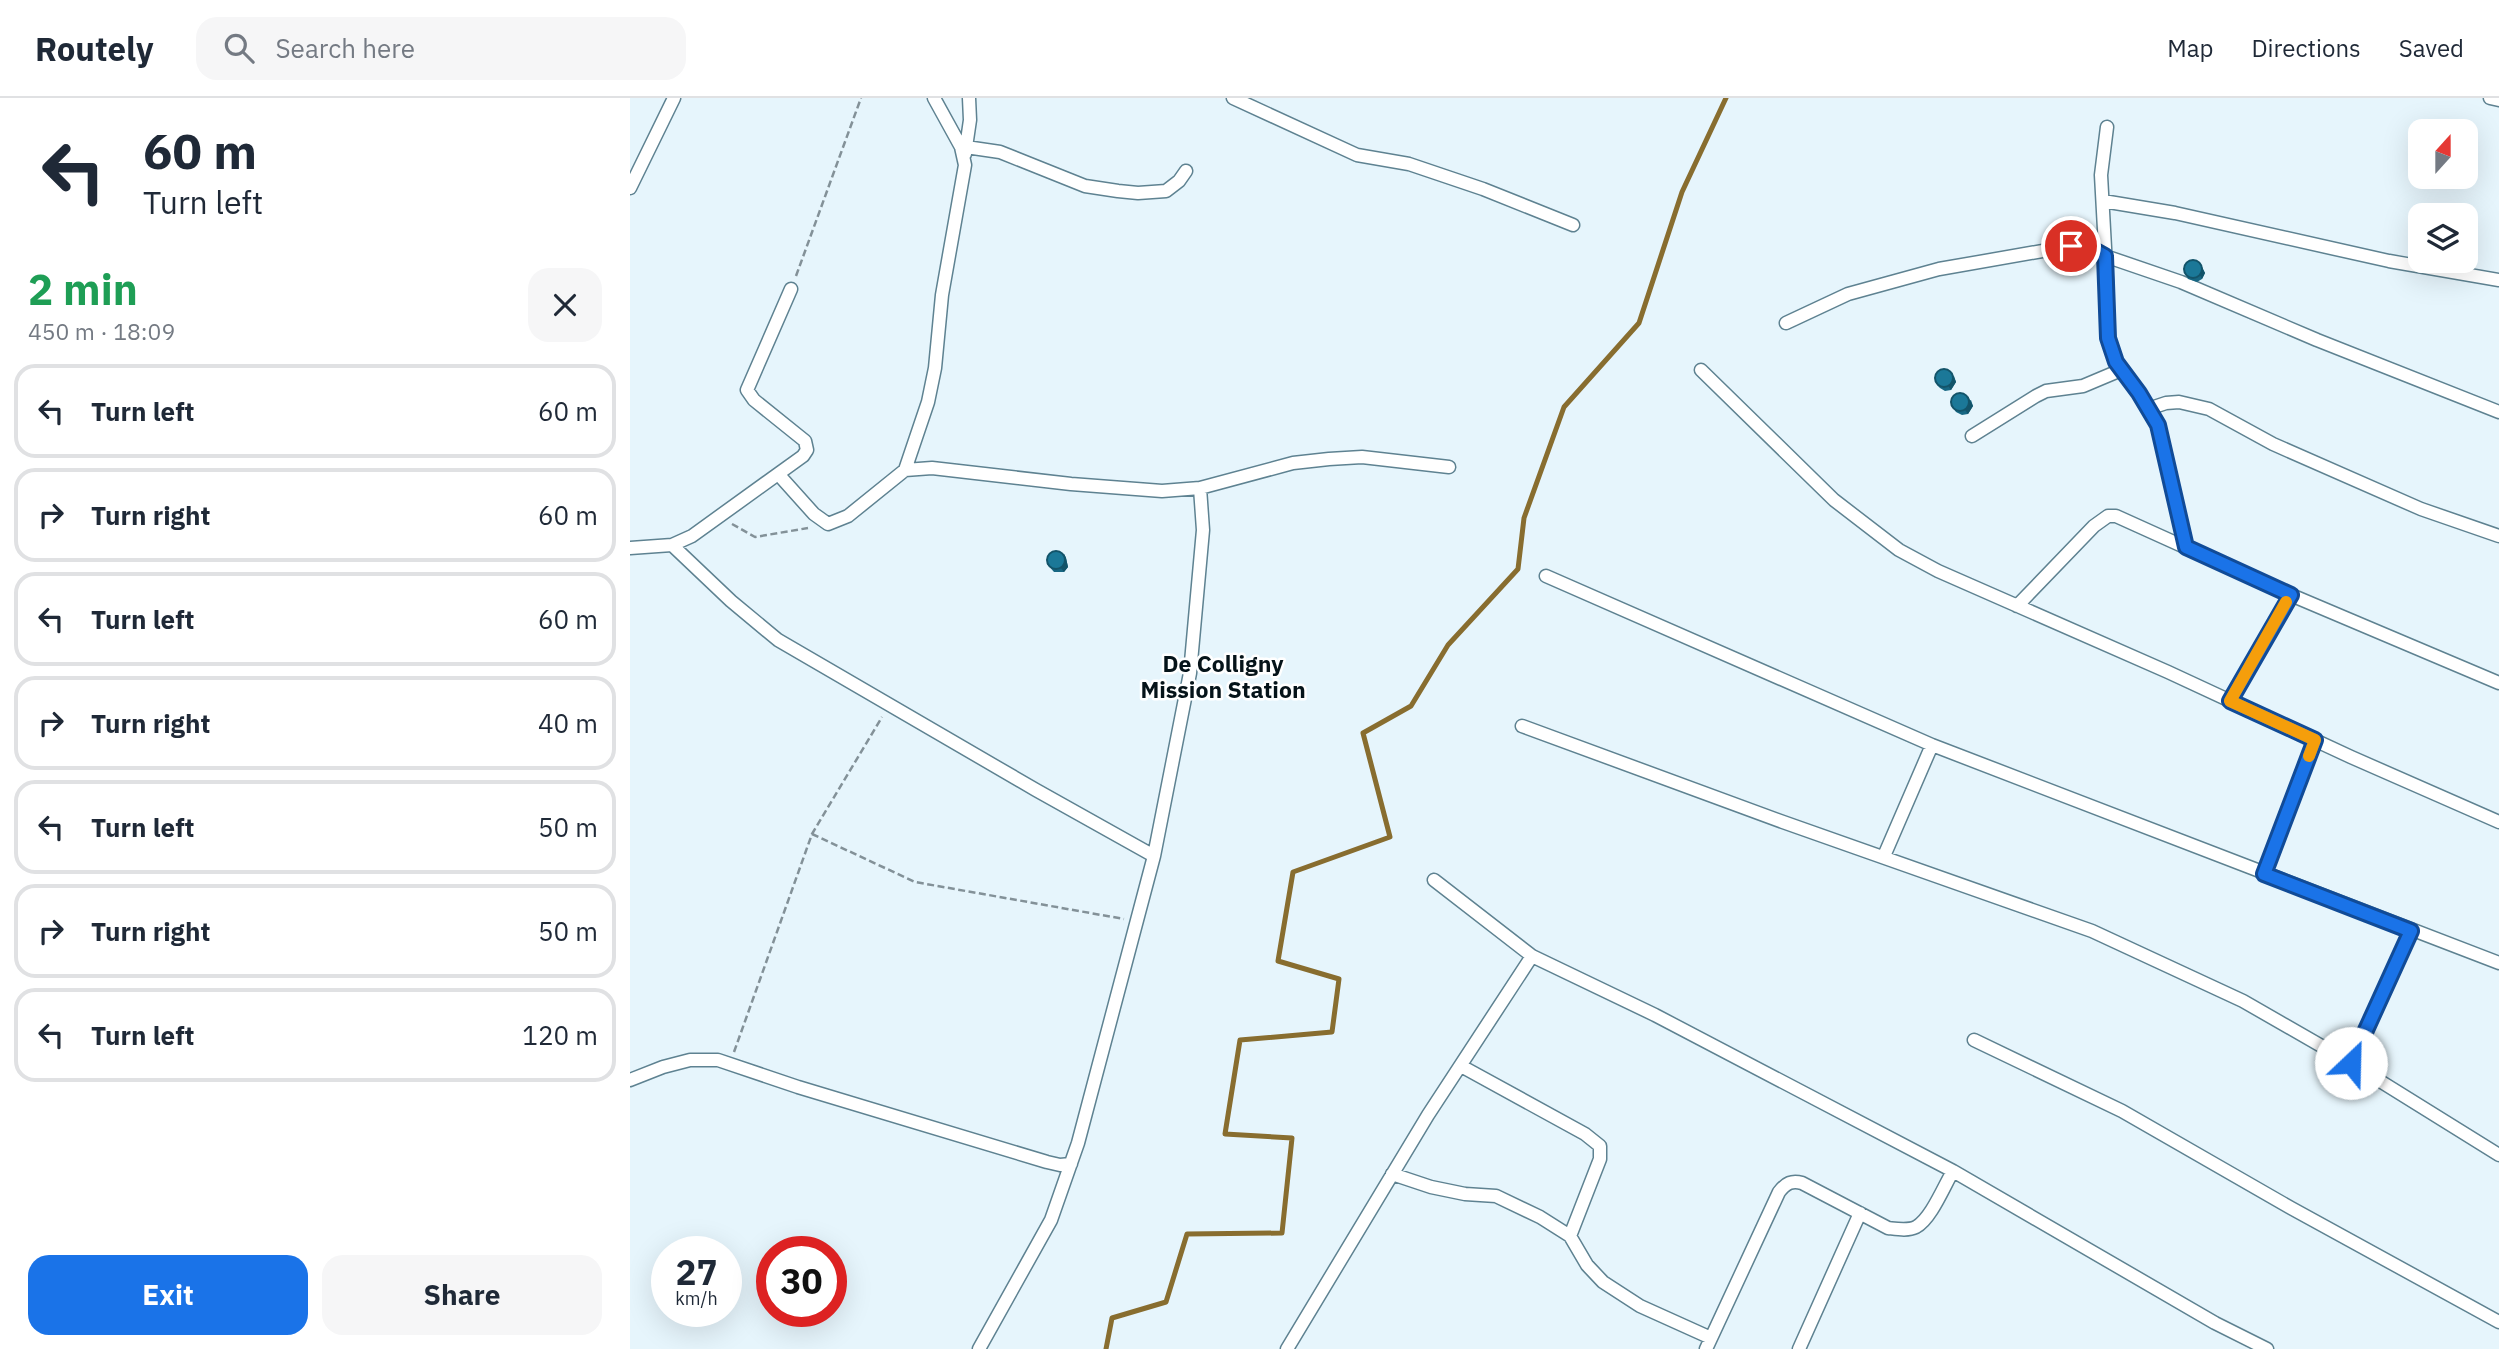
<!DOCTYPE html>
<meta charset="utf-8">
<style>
body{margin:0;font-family:"IBM Plex Sans",sans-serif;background:#f6f6f7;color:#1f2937;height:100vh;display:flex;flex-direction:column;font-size:26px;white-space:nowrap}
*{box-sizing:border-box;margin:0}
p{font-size:23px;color:#747a83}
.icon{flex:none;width:38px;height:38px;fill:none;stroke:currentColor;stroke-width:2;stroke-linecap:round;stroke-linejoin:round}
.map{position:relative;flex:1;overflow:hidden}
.side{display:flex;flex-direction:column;background:#fff;width:630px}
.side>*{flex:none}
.top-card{background:#fff;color:#1f2937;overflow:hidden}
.needle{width:46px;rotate:21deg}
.controls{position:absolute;left:1778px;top:21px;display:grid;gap:14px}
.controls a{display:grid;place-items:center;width:70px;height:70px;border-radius:14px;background:#fff;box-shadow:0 7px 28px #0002;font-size:35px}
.speed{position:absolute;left:21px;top:1138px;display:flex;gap:14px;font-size:35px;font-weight:700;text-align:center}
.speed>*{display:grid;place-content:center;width:91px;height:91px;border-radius:50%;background:#fff;box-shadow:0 7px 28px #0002;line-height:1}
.speed small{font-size:18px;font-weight:400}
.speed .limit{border:10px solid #d22;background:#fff;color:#111}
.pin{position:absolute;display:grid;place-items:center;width:60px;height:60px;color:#fff;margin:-30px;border:4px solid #fff;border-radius:50%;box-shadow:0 2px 7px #0007}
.me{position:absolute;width:77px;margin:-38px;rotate:24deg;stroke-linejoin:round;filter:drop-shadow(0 0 5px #0008)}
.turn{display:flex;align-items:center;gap:24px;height:147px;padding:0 28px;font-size:32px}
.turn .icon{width:91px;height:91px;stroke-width:2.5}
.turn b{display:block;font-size:49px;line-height:60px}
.round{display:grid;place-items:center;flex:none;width:74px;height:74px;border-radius:21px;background:#f6f6f7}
.head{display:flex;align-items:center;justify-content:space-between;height:119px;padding:0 28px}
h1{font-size:42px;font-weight:700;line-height:52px;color:#1e9e55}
.action{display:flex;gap:14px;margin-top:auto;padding:14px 28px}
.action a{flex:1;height:80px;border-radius:21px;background:#1a73e8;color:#fff;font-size:28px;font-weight:700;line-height:80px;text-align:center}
.action a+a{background:#f6f6f7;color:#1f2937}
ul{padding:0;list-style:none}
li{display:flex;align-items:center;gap:21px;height:94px;margin:0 14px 10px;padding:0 14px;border:4px solid #e0e1e3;border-radius:21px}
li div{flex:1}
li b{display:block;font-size:26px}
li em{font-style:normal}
header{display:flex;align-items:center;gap:42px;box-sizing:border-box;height:98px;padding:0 35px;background:#fff;border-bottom:2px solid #e0e1e3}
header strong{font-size:33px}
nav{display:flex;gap:38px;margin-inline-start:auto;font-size:24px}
.search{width:490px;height:63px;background:#f6f6f7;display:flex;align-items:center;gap:18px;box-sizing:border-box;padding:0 24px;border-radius:21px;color:#747a83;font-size:26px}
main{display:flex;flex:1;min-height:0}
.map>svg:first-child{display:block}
</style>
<header>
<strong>Routely</strong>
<div class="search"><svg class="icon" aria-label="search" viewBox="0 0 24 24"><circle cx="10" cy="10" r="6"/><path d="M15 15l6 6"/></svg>Search here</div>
<nav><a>Map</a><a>Directions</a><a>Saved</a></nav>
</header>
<main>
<section class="side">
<div class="top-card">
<div class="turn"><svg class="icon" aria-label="left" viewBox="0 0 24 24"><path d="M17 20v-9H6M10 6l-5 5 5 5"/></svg><div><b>60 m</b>Turn left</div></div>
</div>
<div class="head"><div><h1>2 min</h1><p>450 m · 18:09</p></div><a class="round"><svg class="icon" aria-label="close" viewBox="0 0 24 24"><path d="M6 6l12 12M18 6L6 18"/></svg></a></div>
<ul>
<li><svg class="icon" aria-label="left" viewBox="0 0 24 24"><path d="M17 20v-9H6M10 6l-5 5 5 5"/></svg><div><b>Turn left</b></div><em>60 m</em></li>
<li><svg class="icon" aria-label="right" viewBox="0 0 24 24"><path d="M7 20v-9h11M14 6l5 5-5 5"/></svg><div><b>Turn right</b></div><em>60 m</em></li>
<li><svg class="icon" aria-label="left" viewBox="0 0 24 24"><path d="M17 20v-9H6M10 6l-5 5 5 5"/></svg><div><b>Turn left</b></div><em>60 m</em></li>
<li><svg class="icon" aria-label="right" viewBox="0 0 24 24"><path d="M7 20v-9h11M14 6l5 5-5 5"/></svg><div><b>Turn right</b></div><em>40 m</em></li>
<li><svg class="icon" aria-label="left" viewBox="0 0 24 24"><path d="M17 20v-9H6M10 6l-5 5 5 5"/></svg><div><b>Turn left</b></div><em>50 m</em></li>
<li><svg class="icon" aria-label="right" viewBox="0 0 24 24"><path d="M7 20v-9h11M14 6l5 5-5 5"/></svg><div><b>Turn right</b></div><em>50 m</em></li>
<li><svg class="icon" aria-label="left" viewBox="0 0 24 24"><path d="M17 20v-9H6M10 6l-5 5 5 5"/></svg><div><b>Turn left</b></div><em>120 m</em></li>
</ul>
<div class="action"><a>Exit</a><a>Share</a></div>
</section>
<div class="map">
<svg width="1869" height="1251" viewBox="0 0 1869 1251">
<rect width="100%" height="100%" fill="#e6f5fc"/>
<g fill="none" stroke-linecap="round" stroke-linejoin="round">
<path stroke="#886d2f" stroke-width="5" d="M476 1251 482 1220 536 1204 557 1136 652 1135 662 1040 595 1036 610 942 702 934 709 881 648 863 663 774 760 739 733 635 781 608 818 547 888 471 894 420 934 309 1009 225 1052 94 1096 0"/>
<defs>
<path id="street" d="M603 0 727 57 779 66 853 91 943 127
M1860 0 1869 2
M1477 29 1471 77 1477 186V233L1486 264 1509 295 1528 327 1556 449
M336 49 370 54 455 88 488 93 508 95 536 93 549 83 556 73
M335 56 340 22 339 0
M0 90 44 0
M1473 103 1545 115 1759 163 1869 182
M1156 225 1218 196 1309 171 1441 148 1467 153 1475 158 1551 184 1687 242 1869 314
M1071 272 1204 402 1269 452 1308 473 1538 574 1721 659 1869 724
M1518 311 1536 305 1549 304 1579 311 1643 346 1791 411 1869 438
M1342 338 1406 298 1416 293 1453 288 1491 272
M275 372 302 370 441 386 532 393 570 390 663 365 699 361 732 359 819 369
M149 377 184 416 198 426 218 418 275 372 298 304 305 270 312 197 335 67 331 49 304 0
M42 447 101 503 148 542 406 692 524 758
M0 450 42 447 62 438 173 358 177 352 175 343 124 302 117 292 161 191
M916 478 1302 647 1869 865
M1387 508 1464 428 1478 418H1486L1661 497 1869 585
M1600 603 1661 497
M892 628 1153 724 1462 833 1613 903 1721 965 1869 1057
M1254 758 1302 647
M1634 776 1685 642
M804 782 902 858 1025 917 1323 1073 1585 1225 1637 1251
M1344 942 1492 1013 1661 1110 1869 1224
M1721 965 1781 833
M831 968 955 1036 970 1048V1061L940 1138
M0 982 33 969 60 962H88L168 989 417 1064 430 1067 441 1066
M762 1076 801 1089 835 1096 866 1098 910 1119 940 1138 957 1167 973 1184 1010 1208 1081 1240
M349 1251 421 1122 448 1045 524 758 560 575 573 432 570 390
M657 1251 798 1017 902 858
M1076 1251 1149 1094C1156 1085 1162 1082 1172 1085L1258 1130C1267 1131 1278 1133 1286 1129 1301 1121 1314 1088 1323 1073
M1169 1251 1230 1115"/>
</defs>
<use href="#street" stroke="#5e8291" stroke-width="15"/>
<path stroke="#839198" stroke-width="2.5" stroke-dasharray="7 3.5" stroke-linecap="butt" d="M166 178 231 0
M102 426 125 439 178 430
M182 736 285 784 494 821
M104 954 182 736 252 619"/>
<use href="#street" stroke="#fff" stroke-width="12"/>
</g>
<path fill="#176783" d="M1836 33 1843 37 1847 45 1845 51 1840 54 1836 53Z
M1570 165 1575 175 1572 181 1567 184 1558 181 1556 177Z
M1324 278 1326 284 1321 292 1315 293 1310 290 1307 287Z
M1341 302 1343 308 1338 316 1332 317 1326 314 1323 310Z
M434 456 436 460 438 469 434 474H424L417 466Z"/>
<path fill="#13546a" d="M1841 33 1847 45 1845 51 1843 47Z
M1570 165 1575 175 1572 181 1570 177Z
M1322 274 1326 284 1321 292 1319 289Z
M1338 298 1343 308 1338 316 1335 312Z
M434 456 436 460 438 469 434 474 431 470Z"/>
<path fill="#1b7898" stroke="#13546a" stroke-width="2" d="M1832 32 1841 33 1845 41 1843 47 1837 50H1836V33H1830Z
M1554 171a9 9 0 1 1 18 0a9 9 0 1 1-18 0Z
M1305 280a9 9 0 1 1 18 0a9 9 0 1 1-18 0Z
M1321 304a9 9 0 1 1 18 0a9 9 0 1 1-18 0Z
M417 462a9 9 0 1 1 18 0a9 9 0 1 1-18 0Z"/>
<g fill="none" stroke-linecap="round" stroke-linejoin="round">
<defs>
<path id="route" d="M1441 148 1466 153 1475 158 1478 240 1486 264 1509 295 1528 327 1556 449 1661 497 1600 603 1685 642 1634 776 1781 833 1721 965"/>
</defs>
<use href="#route" stroke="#114b97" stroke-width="18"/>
<use href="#route" stroke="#1a73e8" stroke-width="12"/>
<path stroke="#f59e0b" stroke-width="12" d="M1656 504 1600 603 1685 642 1679 658"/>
</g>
<g text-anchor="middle" stroke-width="5" stroke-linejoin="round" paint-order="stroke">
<g font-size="23" font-weight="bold" fill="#051319" stroke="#fff">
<text x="593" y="574">De Colligny<tspan x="593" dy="26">Mission Station</tspan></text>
</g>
</g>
</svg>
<div class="controls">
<a><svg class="needle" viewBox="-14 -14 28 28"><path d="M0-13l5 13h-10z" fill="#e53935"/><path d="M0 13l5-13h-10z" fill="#747a83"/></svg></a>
<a><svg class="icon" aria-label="layers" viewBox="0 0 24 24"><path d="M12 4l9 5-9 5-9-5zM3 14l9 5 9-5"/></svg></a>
</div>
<div class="speed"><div>27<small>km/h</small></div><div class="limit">30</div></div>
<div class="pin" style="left:1441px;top:148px;background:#d93025"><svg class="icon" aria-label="arrive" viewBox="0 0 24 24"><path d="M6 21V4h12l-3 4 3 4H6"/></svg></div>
<svg class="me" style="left:1721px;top:965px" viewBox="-20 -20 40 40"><circle r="19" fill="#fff"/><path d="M0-13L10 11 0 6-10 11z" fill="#1a73e8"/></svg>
</div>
</main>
